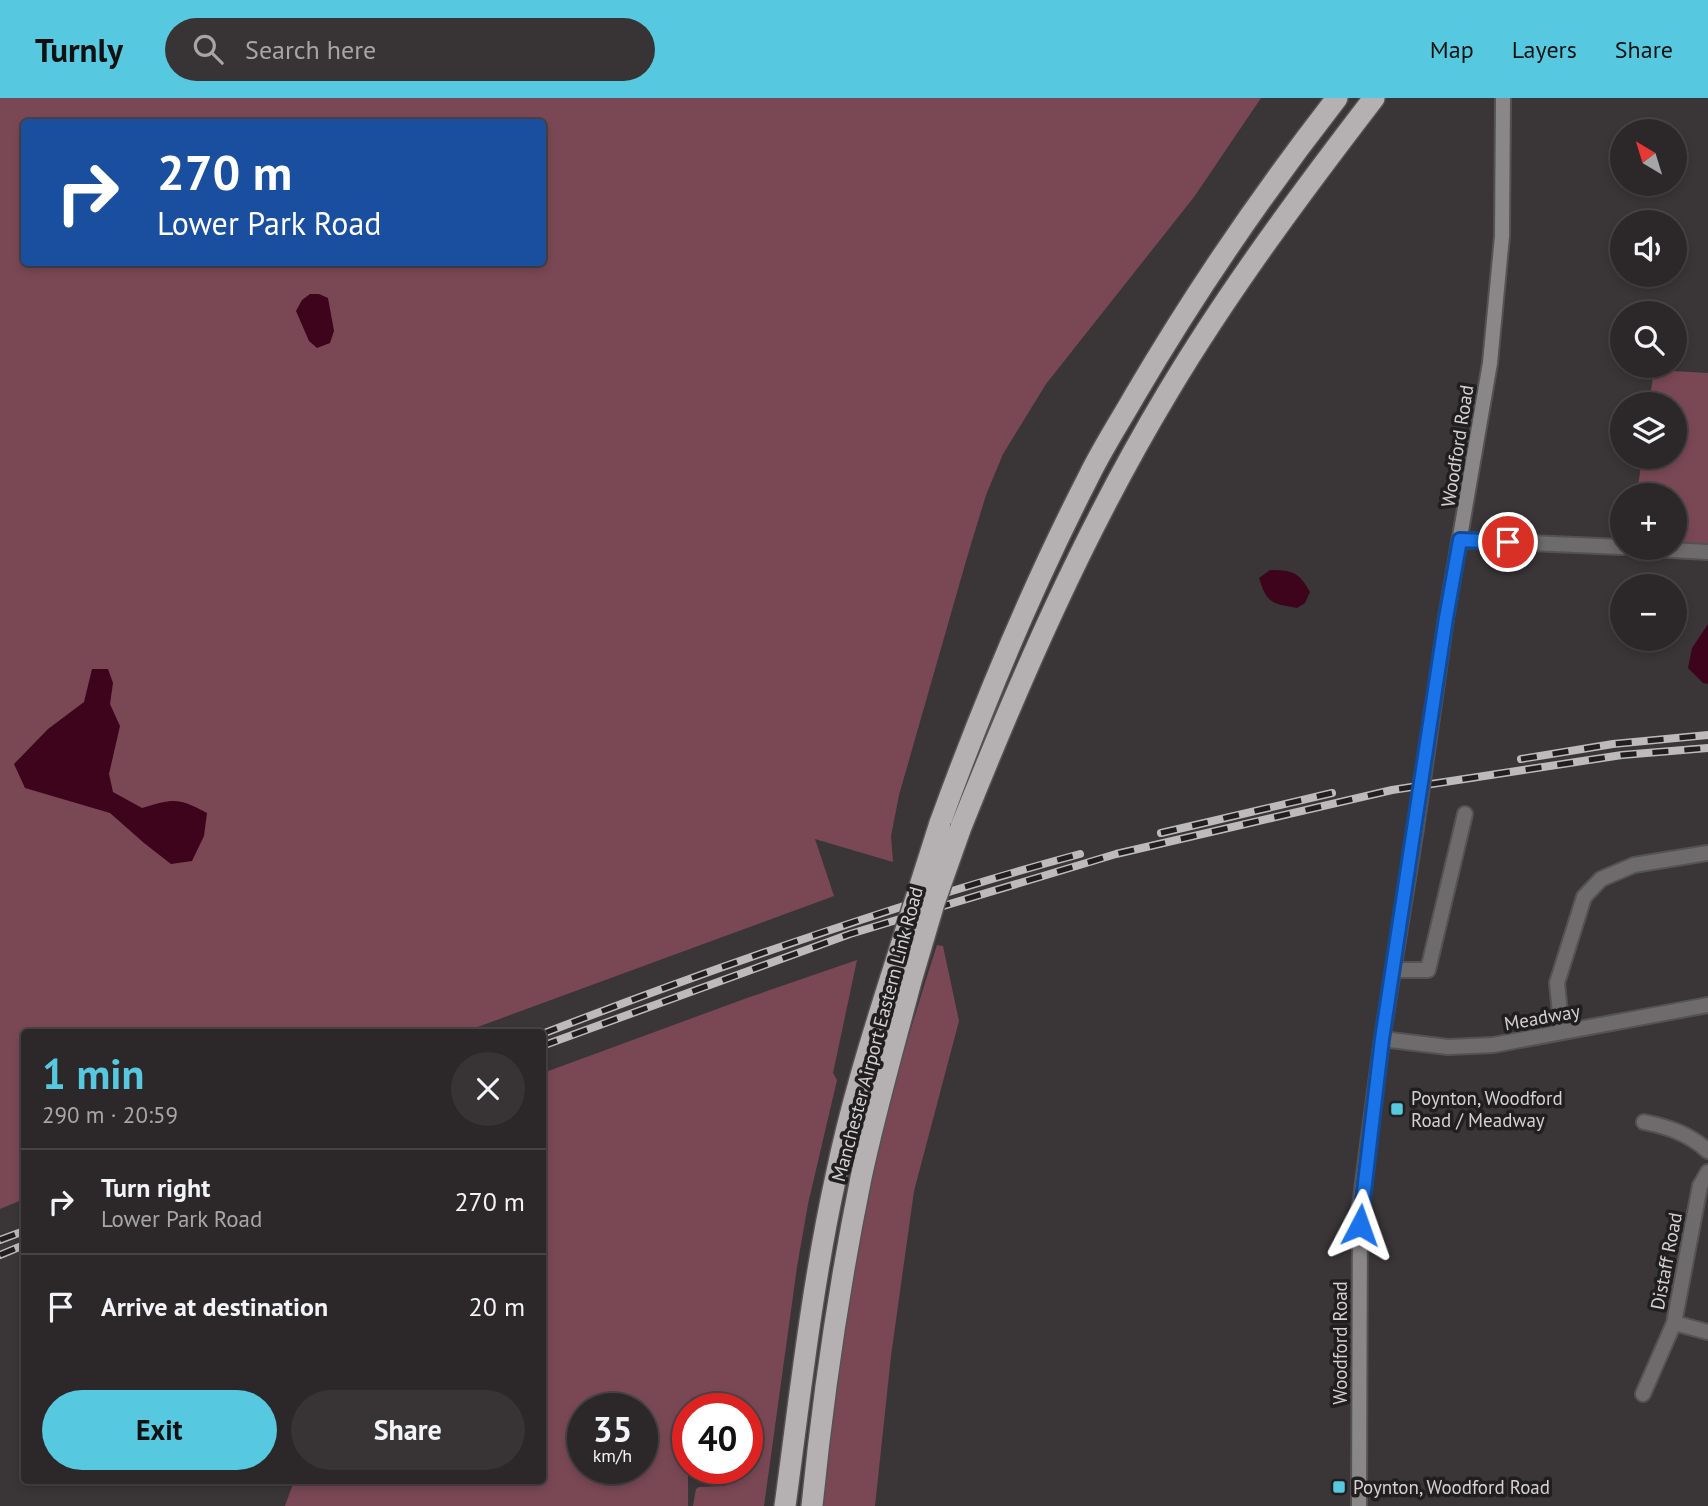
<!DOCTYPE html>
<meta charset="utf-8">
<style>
body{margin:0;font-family:"PT Sans",sans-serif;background:#383435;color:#f1f3f6;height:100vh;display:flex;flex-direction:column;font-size:26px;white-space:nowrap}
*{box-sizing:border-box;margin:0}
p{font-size:23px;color:#a6a6a8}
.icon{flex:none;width:38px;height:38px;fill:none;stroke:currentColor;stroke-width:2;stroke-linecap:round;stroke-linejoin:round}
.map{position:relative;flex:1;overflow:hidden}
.details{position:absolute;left:21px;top:931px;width:525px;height:455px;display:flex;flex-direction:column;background:#2c2829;border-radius:7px;box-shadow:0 4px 10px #0003,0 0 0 2px #484446}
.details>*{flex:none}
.hud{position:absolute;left:21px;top:21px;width:525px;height:147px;border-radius:7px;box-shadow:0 4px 10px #0003,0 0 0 2px #484446;background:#1a4fa0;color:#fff;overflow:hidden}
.needle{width:46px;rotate:322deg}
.buttons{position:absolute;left:1610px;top:21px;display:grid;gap:14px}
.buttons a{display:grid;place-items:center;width:77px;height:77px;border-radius:50%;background:#2c2829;box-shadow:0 4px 10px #0003,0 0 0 2px #484446;font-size:35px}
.speed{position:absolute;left:567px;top:1295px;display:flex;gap:14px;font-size:35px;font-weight:700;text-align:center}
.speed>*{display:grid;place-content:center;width:91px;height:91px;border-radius:50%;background:#2c2829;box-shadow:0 4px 10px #0003,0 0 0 2px #484446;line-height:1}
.speed small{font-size:18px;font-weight:400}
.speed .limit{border:10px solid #d22;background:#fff;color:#111}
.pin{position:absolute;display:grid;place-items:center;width:60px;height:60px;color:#fff;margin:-30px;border:4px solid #fff;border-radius:50%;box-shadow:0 2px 7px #0007}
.me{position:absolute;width:77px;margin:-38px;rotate:4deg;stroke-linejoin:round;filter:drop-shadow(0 0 5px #0008)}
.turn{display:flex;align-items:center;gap:24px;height:147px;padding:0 21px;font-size:32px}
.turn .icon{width:91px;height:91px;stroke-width:2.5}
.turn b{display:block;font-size:49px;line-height:60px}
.round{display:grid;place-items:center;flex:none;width:74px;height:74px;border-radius:37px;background:#383435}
.head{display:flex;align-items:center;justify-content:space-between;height:119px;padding:0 21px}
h1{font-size:42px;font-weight:700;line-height:52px;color:#56c9e0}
.button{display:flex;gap:14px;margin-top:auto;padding:14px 21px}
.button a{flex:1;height:80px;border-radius:42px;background:#56c9e0;color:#111;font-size:28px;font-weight:700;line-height:80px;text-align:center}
.button a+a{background:#383435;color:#f1f3f6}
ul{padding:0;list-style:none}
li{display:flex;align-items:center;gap:21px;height:105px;padding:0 21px;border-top:2px solid #484446}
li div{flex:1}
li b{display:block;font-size:26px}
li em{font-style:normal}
header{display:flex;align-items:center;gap:42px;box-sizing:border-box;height:98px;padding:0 35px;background:#56c9e0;color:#111}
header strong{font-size:33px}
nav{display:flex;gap:38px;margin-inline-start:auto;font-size:24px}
.search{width:490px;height:63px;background:#383435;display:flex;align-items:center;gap:18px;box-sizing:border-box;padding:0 24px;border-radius:38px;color:#a6a6a8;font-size:26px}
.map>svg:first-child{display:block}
</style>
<header>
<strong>Turnly</strong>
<div class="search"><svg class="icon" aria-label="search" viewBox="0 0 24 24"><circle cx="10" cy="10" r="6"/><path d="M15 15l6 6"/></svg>Search here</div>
<nav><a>Map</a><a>Layers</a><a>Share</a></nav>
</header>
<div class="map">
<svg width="1708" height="1408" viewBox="0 0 1708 1408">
<rect width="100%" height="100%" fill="#3a3637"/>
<path fill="#7a4855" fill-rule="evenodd" d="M0 0H1261L1194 99 1046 286 1003 356 986 397 968 456 899 697 891 738 893 764 815 741 834 798 464 934H24V1101L0 1111ZM24 24H542V164H24Z
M1654 272 1708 275V450L1675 448V397H1637L1642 359H1675V306H1649Z
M937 847 943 848 959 923 914 1093 891 1258 875 1408H822C833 1319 842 1228 859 1139 878 1040 906 943 937 847Z
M857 862 833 975 837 982 808 1106 797 1169 764 1408H693L696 1391 699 1389 726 1388V1370H747V1311H688V1408H285L294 1383 542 1382 543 975 747 900ZM583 1311H642V1370H583Z"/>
<path fill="#3e041b" d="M310 196H319L328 200 334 233 330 245 317 250 309 243 296 213 302 202Z
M1270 472C1292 472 1299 474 1310 494L1305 505 1297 510C1271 506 1267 505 1259 480Z
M1708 526V586L1703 585 1688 570 1692 550Z
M92 571H108L113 585 110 606 120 628 109 676 113 694 142 710C174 701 177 699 207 715L204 738 192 763 171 766 144 745 110 715 25 690 14 666 48 631 84 604Z"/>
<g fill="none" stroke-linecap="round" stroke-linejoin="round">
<defs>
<path id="street" d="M1460 442 1622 449
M1635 450 1708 454
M1393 872H1428L1465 716
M1562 934 1557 885 1584 799 1601 781 1634 767 1708 755
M1382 941 1448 949 1493 947 1708 907
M1644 1024C1669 1029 1689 1036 1708 1053
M1674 1225 1708 1234
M1643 1296 1674 1225 1700 1088 1708 1074"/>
<path id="secondary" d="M1429 640 1446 520 1490 265 1502 138 1503 0
M1359 1408 1360 1107 1382 941 1416 730"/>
<path id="highway" d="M940 725C983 607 1031 491 1088 380 1102 351 1119 325 1135 297 1196 193 1263 95 1337 0
M961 729C1021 579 1085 432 1168 294 1229 192 1301 95 1374 0
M785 1408C800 1298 812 1187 836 1078 850 1010 870 945 891 879
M812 1408C823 1298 839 1188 861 1080 875 1014 894 948 911 883"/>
</defs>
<use href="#street" stroke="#565253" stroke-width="18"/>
<use href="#secondary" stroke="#565253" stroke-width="18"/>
<use href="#highway" stroke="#565253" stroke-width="24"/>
<use href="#street" stroke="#6d6b6b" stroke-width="14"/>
<use href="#secondary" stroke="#8a8788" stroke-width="14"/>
<use href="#highway" stroke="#b5b0b1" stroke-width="21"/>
<defs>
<path id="rail" d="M1521 661 1613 646 1708 637
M1161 735 1332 695
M542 936C719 868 898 805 1080 756
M542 948 850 836 1116 756 1392 692 1622 657 1708 650
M0 1142 24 1133
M0 1157 24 1147"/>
</defs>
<use href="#rail" stroke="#bdbabb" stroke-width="8"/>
<use href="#rail" stroke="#201e1f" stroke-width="5" stroke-dasharray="16" stroke-linecap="butt"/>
<defs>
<path id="secondary-bridge" d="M1416 730 1429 640"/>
<path id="highway-bridge" d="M891 879 940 725
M911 883 934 805 961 729"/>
</defs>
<use href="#secondary-bridge" stroke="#565253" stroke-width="18" stroke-linecap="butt"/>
<use href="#highway-bridge" stroke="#565253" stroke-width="24" stroke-linecap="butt"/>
<use href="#secondary-bridge" stroke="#8a8788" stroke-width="14"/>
<use href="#highway-bridge" stroke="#b5b0b1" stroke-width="21"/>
</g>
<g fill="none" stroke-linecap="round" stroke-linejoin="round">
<defs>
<path id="route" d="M1360 1127 1382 941 1446 520 1460 442 1508 444"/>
</defs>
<use href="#route" stroke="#114b97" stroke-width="18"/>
<use href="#route" stroke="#1a73e8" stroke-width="12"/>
</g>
<g fill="#56c9e0" stroke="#201e1f" stroke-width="2.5">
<rect x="1390" y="1004" width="14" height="14" rx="3.5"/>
<rect x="1332" y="1382" width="14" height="14" rx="3.5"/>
</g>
<g text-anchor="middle" stroke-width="7" stroke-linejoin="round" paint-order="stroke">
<g font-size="19" fill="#d4d1d2" stroke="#201e1f">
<text transform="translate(1457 348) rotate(-81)" y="7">Woodford Road</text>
<text transform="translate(1542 919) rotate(-10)" y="7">Meadway</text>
<text transform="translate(877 936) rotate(-75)" y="7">Manchester Airport Eastern Link Road</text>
<text transform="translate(1666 1163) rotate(-79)" y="7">Distaff Road</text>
<text transform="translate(1340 1245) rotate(-90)" y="7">Woodford Road</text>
</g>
<g font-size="19" fill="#d4d1d2" stroke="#201e1f" text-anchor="start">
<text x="1411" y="1007">Poynton, Woodford<tspan x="1411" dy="22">Road / Meadway</tspan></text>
<text x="1353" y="1396">Poynton, Woodford Road</text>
</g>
</g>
</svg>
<div class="buttons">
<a><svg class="needle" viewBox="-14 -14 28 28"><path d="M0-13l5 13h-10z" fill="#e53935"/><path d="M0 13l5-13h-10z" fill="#a6a6a8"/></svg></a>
<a><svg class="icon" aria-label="sound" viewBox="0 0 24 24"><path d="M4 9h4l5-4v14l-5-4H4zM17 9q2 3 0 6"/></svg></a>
<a><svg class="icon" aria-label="search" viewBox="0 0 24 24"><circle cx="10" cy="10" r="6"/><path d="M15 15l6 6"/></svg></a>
<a><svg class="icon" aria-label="layers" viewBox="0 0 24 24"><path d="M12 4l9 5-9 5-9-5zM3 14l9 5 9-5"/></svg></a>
<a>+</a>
<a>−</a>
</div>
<div class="speed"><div>35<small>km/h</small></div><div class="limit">40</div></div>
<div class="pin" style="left:1508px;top:444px;background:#d93025"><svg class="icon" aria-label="arrive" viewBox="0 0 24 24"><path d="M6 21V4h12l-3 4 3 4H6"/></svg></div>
<svg class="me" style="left:1360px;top:1127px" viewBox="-20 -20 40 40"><path d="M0-17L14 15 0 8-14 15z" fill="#1a73e8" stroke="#fff" stroke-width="4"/></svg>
<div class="hud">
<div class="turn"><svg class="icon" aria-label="right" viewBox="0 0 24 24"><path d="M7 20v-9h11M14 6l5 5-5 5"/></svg><div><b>270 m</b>Lower Park Road</div></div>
</div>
<section class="details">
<div class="head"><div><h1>1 min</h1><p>290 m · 20:59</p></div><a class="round"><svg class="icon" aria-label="close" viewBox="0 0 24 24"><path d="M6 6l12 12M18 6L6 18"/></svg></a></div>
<ul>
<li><svg class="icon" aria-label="right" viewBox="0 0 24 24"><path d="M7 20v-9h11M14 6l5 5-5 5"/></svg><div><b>Turn right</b><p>Lower Park Road</p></div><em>270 m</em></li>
<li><svg class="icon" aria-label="arrive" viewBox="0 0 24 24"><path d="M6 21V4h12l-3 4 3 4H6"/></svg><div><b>Arrive at destination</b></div><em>20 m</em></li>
</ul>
<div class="button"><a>Exit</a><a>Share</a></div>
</section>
</div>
